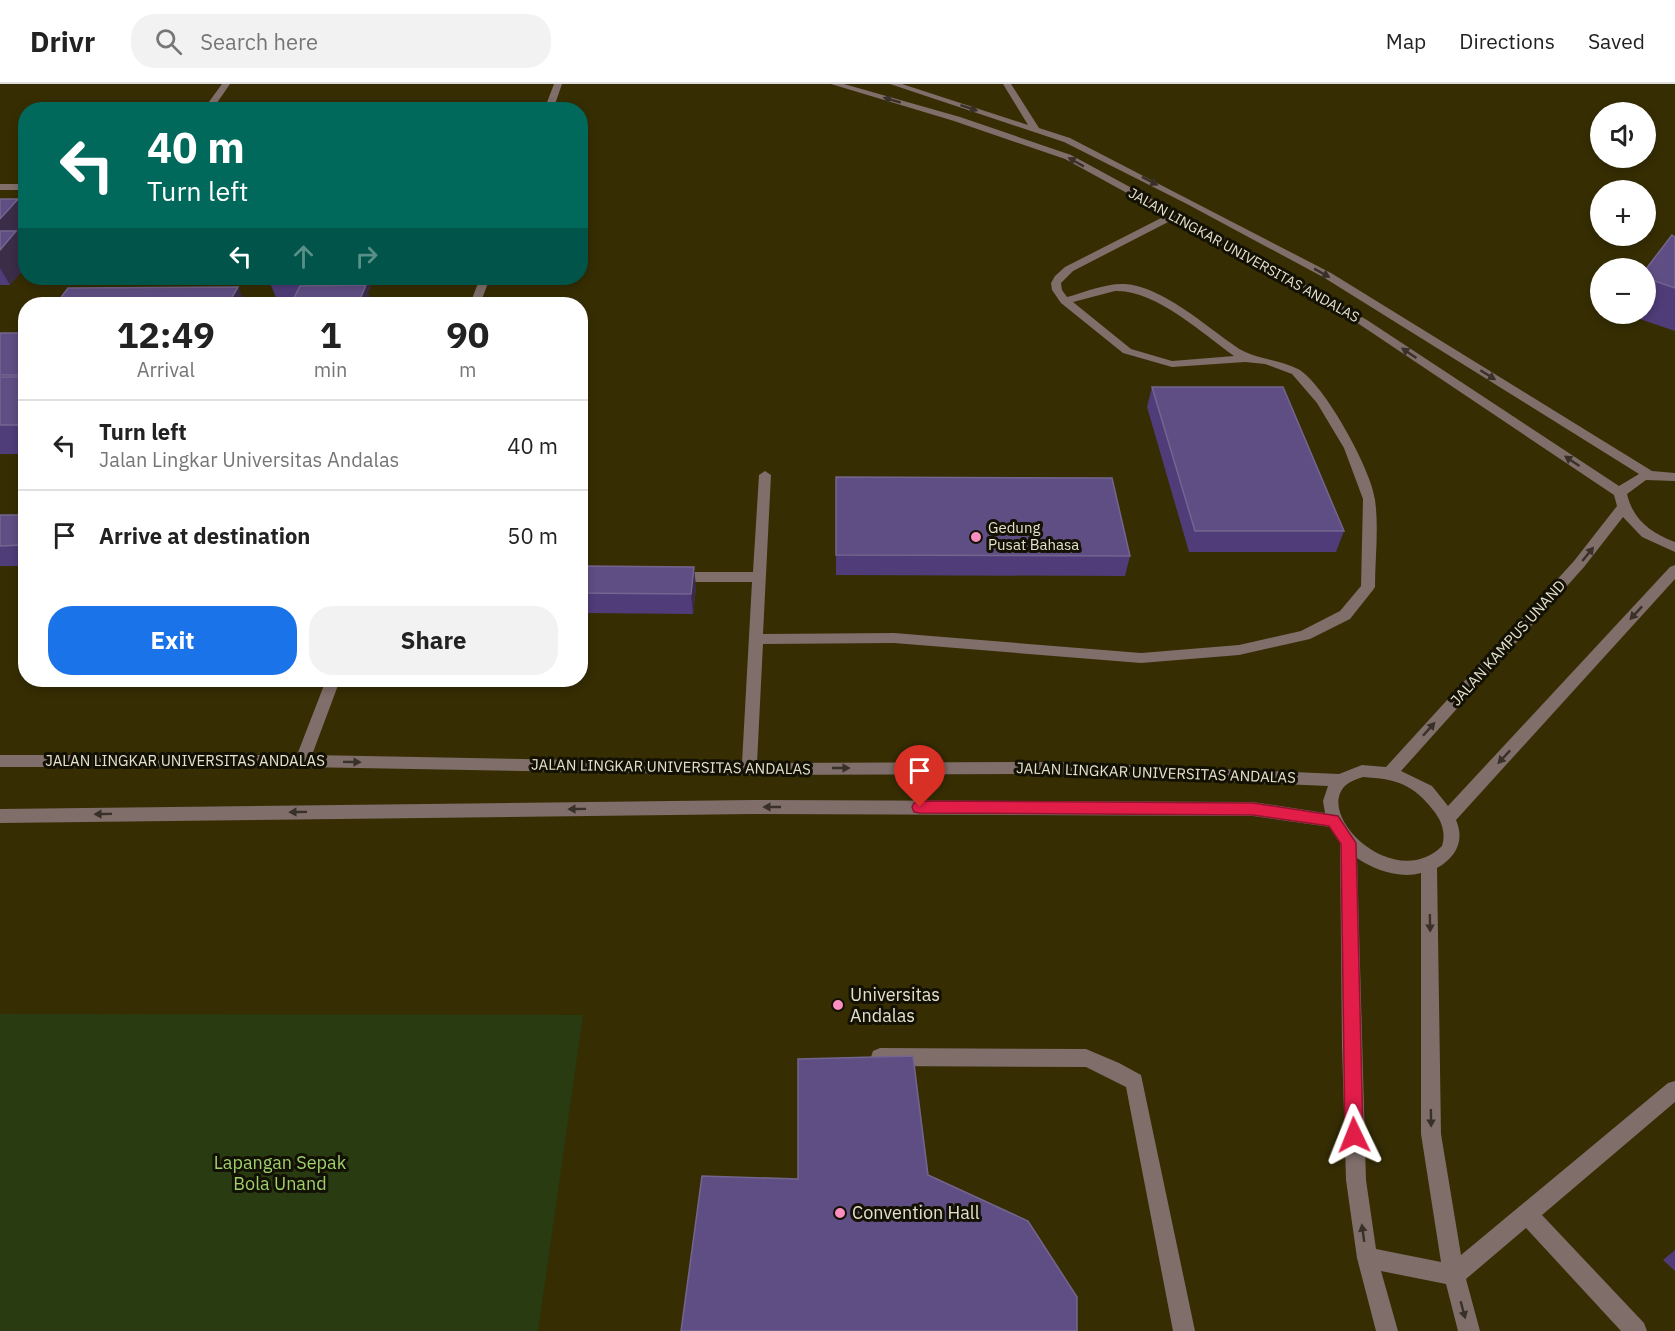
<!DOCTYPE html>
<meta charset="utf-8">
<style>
body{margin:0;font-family:"IBM Plex Sans",sans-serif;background:#f2f2f2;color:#222;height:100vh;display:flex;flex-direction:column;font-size:22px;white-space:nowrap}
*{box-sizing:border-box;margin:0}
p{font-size:20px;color:#767676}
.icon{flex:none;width:33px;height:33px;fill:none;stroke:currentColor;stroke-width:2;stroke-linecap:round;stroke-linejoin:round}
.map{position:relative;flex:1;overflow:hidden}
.side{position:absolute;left:18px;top:213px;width:570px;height:390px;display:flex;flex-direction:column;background:#fff;border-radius:24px;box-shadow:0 3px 9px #0003}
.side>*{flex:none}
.banner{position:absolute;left:18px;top:18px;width:570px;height:183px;border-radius:24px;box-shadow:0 3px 9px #0003;background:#00695c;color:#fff;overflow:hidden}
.tools{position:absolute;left:1590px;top:18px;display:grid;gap:12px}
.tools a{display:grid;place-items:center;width:66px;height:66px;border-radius:50%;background:#fff;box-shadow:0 3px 9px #0003;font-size:30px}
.pin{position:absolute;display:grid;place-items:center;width:51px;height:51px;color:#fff;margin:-62px -26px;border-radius:50% 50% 50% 0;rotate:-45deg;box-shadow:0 0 6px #0007}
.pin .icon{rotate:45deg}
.me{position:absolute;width:66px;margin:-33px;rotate:358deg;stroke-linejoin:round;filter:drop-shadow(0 0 4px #0008)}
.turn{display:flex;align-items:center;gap:21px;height:126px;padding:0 30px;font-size:27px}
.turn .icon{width:78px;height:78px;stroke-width:2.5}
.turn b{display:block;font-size:42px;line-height:51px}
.lanes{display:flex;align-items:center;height:57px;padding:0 30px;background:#0003;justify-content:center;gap:30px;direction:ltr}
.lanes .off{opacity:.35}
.eta{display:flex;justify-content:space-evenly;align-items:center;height:102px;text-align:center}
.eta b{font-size:36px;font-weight:800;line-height:42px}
.action{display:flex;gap:12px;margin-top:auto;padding:12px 30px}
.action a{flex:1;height:69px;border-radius:24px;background:#1a73e8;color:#fff;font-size:24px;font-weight:800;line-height:69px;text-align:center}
.action a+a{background:#f2f2f2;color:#222}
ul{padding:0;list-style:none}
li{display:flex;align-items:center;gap:18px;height:90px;padding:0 30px;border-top:2px solid #e0e0e0}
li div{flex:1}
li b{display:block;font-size:22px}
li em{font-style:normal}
header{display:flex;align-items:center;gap:36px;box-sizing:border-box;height:84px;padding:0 30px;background:#fff;border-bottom:2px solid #e0e0e0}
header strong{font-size:28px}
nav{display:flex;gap:33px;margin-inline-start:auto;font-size:21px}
.search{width:420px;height:54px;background:#f2f2f2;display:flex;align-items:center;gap:15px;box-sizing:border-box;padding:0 21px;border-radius:24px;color:#767676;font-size:22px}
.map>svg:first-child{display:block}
</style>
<header>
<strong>Drivr</strong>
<div class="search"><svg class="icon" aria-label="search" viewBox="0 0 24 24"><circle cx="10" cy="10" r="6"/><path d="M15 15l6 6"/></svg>Search here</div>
<nav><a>Map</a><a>Directions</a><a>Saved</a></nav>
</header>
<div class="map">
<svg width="1675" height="1247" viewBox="0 0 1675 1247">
<rect width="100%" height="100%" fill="#2e2707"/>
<path fill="#362d03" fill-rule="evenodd" d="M0 0H1675V1247H0ZM26 26H580V194H26ZM1600 28H1646V74H1600ZM1600 106H1646V152H1600ZM1600 184H1646V230H1600ZM26 220H580V596H26Z"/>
<path fill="#283b11" d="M0 930 583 931 538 1247H0Z"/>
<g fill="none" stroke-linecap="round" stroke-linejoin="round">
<path fill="#7f6e6a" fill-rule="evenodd" d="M222 0H230L212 26H203Z
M554 0H562L553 26H544Z
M831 0H844L960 33 1071 71 1244 165 1367 236 1619 402 1639 390 1323 193 1187 120 1064 58 890 0H902L1028 41 1003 0H1011L1039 44 1070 54 1331 189 1652 387 1675 389V397L1646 396 1627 410C1633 436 1651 449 1675 458V468L1642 453 1623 433 1584 483 1401 687 1432 702 1448 722 1670 483 1675 481V495L1456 736C1465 757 1456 773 1437 784L1441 1050 1461 1171 1668 999 1675 997V1018L1542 1131 1644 1239 1647 1247H1621L1526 1144 1466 1195 1480 1247H1458L1446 1200 1381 1187 1398 1247H1376L1357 1174 1346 1096 1342 961 1340 759 1330 743 1253 732 753 730 0 739V725L753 716 1253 718 1325 729 1323 717 1328 702 1055 690 749 691 302 683H0V671H297L326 596H340L312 671 742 679 752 498H675L668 493 675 488H753L759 391 765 387 771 391 763 550 894 549 1141 569 1239 561 1301 547 1340 527 1361 502 1363 415 1344 364 1317 319 1292 290 1265 280 1245 278 1172 283 1123 269 1061 219 1052 206 1051 199 1055 192 1065 183 1167 131 1065 75 954 37ZM1174 135 1359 240 1614 411 1617 422 1574 477 1386 683 1362 681 1339 690 1055 678 757 679 763 560 894 559 1141 579 1239 571 1310 555 1350 535 1373 506 1375 503C1375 475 1379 444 1375 416 1372 387 1324 299 1298 285 1277 274 1254 276 1235 262 1206 242 1161 202 1125 200 1105 199 1086 208 1067 213L1062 206 1061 199 1073 187ZM1115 207C1155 205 1203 250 1234 272L1172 277 1131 265 1073 218ZM1363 693C1396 695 1413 700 1433 726 1442 737 1446 749 1442 762 1395 809 1313 731 1346 701 1351 697 1357 695 1363 693ZM1357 774C1374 786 1400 795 1421 789V1050L1441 1178 1376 1165 1366 1096Z
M0 100H26V106H0Z
M480 194H490L480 220H470Z
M880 964 1086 965 1119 979 1141 991 1195 1247H1173L1126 1003 1086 983 880 982 873 979 871 973 873 967Z"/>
</g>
<path fill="#4f3c79" d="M0 115 26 151 21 156 10 201H0Z
M1675 153V247L1625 230H1646V185Z
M268 194H374L368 208 293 216H277Z
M0 249H26V370H0Z
M1152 303 1344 447 1336 468H1189L1147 323Z
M836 393 1130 472 1125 492 836 491Z
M0 431H26V482H0Z
M580 482 696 503 693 530 586 529 588 539 580 576Z
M1675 1166V1187L1663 1176Z"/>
<path fill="#3b2c48" d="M18 115 26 128V151L21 156 26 164V183L10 201 0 184V135Z
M358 194H374L368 208 372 220H358L363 208Z
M238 203 246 220H228Z
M26 454V468L21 461Z
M694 483 696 503 693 530 691 510Z
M581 510 588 539 580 576V514Z"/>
<path fill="#5f4e83" stroke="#74658f" stroke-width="1.5" d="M0 115H18L0 135Z
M0 147H16L0 166Z
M1672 151 1675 153V204L1646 194V185Z
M366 201 358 220H291L300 202Z
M238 203 228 220H56L68 204Z
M0 249H26V291H0Z
M0 293H26V341H0Z
M1152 303H1283L1344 447H1195Z
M836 393 1112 394 1130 472 836 471Z
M0 431H26V454L21 461 0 462Z
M580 482 694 483 691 510 580 509Z
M913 972 928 1091 1028 1137 1077 1213V1247H681L702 1092 798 1095V975Z"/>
<defs><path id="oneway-solid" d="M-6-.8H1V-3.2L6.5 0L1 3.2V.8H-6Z" transform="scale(1.5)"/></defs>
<g fill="#393128">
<use href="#oneway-solid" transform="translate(892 16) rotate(-164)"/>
<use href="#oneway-solid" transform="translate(969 24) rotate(18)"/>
<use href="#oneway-solid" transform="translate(1076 78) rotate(-151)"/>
<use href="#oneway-solid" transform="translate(1150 97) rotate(27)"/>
<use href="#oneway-solid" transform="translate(1322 189) rotate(29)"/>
<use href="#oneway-solid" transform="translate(1409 269) rotate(-146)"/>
<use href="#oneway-solid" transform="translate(1488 291) rotate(32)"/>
<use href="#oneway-solid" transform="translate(1572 377) rotate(-146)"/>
<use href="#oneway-solid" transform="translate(1588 470) rotate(-51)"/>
<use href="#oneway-solid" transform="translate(1636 529) rotate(133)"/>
<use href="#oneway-solid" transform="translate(1429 645) rotate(-48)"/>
<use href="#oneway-solid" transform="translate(1504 673) rotate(133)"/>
<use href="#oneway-solid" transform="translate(352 678) rotate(1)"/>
<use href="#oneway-solid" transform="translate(841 684)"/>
<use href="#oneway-solid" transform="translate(772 723) rotate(-180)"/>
<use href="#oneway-solid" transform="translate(577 725) rotate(179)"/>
<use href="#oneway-solid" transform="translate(298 728) rotate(179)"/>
<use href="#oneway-solid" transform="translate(103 730) rotate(179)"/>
<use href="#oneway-solid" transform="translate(1430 839) rotate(89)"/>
<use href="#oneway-solid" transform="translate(1431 1034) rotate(89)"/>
<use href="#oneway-solid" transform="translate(1363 1149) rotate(-98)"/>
<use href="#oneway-solid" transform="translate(1463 1226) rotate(75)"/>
</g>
<path fill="#e11d48" stroke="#92132f" stroke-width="1.5" d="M920 717 1253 719 1338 732 1356 759 1363 1051 1360 1057 1354 1060 1348 1057 1345 1051 1341 760 1329 742 1253 731 920 729 914 728 912 723 914 719Z"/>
<g fill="#fd8ec0" stroke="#131004" stroke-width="2">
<circle cx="976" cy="453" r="6"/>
<circle cx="838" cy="921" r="6"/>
<circle cx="840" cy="1129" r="6"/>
</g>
<g text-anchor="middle" stroke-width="6" stroke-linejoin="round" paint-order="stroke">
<g font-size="14" fill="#e5e1cf" stroke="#131004">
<text transform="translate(1244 171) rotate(29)" y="5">JALAN LINGKAR UNIVERSITAS ANDALAS</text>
</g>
<g font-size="15" fill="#e5e1cf" stroke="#131004" text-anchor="start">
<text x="988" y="449">Gedung<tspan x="988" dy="17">Pusat Bahasa</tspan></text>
</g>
<g font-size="15" fill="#e5e1cf" stroke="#131004">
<text transform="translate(1508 559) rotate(-48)" y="5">JALAN KAMPUS UNAND</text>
<text x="185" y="682">JALAN LINGKAR UNIVERSITAS ANDALAS</text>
<text transform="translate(671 683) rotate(1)" y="5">JALAN LINGKAR UNIVERSITAS ANDALAS</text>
<text transform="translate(1156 689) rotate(2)" y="5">JALAN LINGKAR UNIVERSITAS ANDALAS</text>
</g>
<g font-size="18" fill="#e5e1cf" stroke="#131004" text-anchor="start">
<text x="850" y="917">Universitas<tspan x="850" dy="21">Andalas</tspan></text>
<text x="852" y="1135">Convention Hall</text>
</g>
<g font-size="18" fill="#9fd06b" stroke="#131004">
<text x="280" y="1085">Lapangan Sepak<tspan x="280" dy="21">Bola Unand</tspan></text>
</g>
</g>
</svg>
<div class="tools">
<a><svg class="icon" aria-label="sound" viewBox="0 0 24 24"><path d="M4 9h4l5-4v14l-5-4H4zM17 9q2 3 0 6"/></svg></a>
<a>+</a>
<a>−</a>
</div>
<div class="pin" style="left:920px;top:723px;background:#d93025"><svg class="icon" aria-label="arrive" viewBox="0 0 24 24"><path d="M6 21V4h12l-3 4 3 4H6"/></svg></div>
<svg class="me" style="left:1354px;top:1051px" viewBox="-20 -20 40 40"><path d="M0-17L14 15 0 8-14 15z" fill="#e11d48" stroke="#fff" stroke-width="4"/></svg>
<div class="banner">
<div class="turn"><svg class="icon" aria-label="left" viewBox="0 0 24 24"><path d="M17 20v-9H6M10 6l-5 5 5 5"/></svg><div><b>40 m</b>Turn left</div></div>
<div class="lanes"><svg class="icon" aria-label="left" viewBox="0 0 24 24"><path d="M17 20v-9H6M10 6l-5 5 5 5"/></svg><svg class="icon off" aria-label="ahead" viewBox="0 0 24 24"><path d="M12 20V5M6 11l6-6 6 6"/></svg><svg class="icon off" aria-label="right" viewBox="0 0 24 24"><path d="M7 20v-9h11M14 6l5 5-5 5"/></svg></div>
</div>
<section class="side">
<div class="eta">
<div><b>12:49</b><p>Arrival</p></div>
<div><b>1</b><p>min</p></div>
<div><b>90</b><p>m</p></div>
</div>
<ul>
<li><svg class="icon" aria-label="left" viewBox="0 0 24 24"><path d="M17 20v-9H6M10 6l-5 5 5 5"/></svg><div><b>Turn left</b><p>Jalan Lingkar Universitas Andalas</p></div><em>40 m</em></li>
<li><svg class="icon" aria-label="arrive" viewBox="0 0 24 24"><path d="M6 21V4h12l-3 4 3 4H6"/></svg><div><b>Arrive at destination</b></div><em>50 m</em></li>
</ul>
<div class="action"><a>Exit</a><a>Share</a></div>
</section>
</div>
